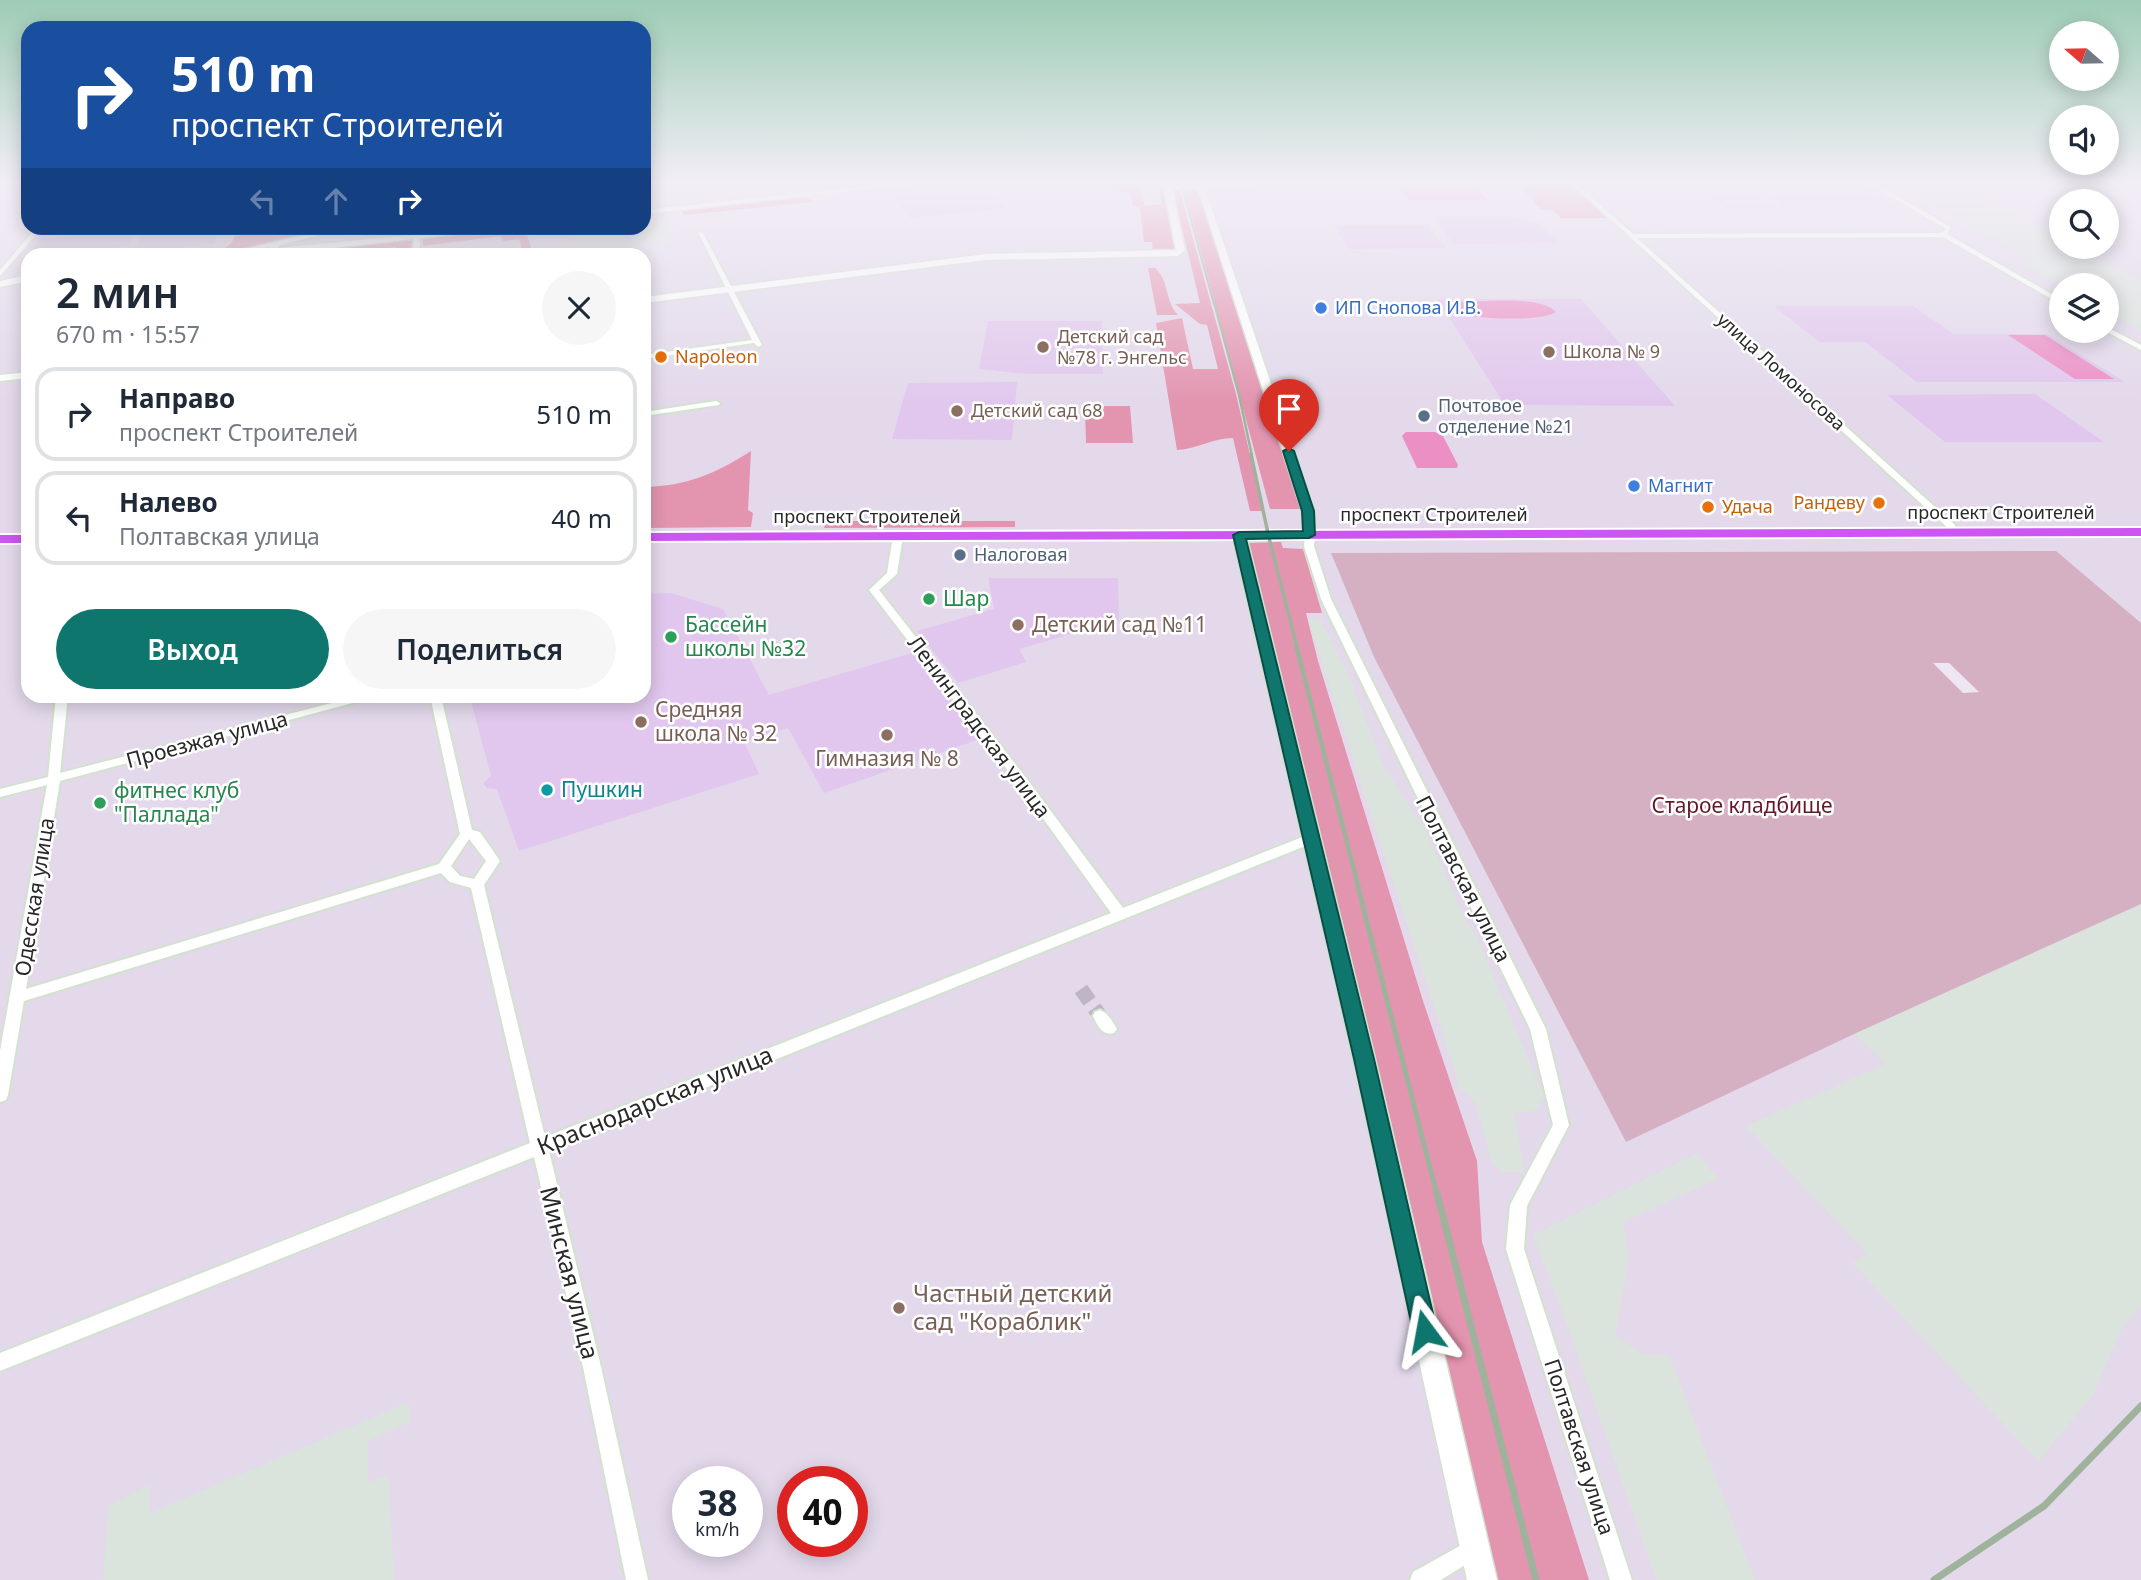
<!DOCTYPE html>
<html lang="ru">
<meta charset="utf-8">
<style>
body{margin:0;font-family:"Noto Sans",sans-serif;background:#f6f6f7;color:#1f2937;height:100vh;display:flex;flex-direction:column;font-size:26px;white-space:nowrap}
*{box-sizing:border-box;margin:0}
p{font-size:23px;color:#747a83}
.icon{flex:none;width:38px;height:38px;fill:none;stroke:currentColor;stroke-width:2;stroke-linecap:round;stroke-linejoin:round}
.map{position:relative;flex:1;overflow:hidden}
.side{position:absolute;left:21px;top:248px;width:630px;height:455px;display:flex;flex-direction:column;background:#fff;border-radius:21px;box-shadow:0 4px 18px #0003}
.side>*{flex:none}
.top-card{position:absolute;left:21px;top:21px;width:630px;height:214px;border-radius:21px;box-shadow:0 4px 18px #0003;background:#1a4fa0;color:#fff;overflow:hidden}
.needle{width:46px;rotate:290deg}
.fabs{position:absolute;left:2049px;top:21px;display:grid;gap:14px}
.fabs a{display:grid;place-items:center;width:70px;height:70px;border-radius:50%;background:#fff;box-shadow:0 4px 18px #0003;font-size:35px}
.speed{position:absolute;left:672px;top:1466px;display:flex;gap:14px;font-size:35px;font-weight:700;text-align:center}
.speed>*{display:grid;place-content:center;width:91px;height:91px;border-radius:50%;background:#fff;box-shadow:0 4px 18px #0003;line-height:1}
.speed small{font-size:18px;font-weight:400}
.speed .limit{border:10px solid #d22;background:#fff;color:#111}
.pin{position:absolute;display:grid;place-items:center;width:60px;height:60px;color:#fff;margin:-72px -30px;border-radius:50% 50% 50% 0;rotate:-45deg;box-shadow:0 0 7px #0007}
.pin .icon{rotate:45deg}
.me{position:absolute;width:77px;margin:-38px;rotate:347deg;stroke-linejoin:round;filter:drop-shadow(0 0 5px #0008)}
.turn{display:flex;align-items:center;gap:24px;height:147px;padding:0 35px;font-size:32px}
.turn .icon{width:91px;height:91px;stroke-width:2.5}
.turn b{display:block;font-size:49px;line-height:60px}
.lanes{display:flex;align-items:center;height:66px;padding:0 35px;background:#0003;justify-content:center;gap:35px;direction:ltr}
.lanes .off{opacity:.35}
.round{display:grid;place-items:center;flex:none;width:74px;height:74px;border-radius:37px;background:#f6f6f7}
.headline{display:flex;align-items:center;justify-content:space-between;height:119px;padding:0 35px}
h1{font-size:42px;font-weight:600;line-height:52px}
.cta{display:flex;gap:14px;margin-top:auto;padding:14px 35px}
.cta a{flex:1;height:80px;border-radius:42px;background:#0f766e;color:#fff;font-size:28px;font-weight:600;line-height:80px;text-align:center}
.cta a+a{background:#f6f6f7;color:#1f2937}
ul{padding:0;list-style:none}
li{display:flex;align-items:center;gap:21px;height:94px;margin:0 14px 10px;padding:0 21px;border:4px solid #e0e1e3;border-radius:21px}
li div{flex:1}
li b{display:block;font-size:26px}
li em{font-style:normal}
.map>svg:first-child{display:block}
</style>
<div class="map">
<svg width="2141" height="1580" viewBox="0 0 2141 1580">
<rect width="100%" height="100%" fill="#e3d9eb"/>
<path fill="#dae3dc" d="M644 183H736L739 187 722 190 727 196 692 201 695 205 644 210Z
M1895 183H1952L2061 239 2062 247H2076L2141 280V331L2107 312V285L2061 286 2015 260 2033 259 1938 208H1931L1895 187H1901Z
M666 213 679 241 568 254 567 250 573 249 566 228H644V216Z
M1320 619 1350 678 1383 765 1425 829 1468 925 1477 937 1544 1096 1536 1111 1514 1113 1524 1172H1502L1492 1163 1475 1102 1460 1088 1308 620Z
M2141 904V1306L2121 1330 2093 1395 2038 1461 1852 1263 1867 1254 1746 1126 1886 1064 1854 1034Z
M1697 1153 1718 1179 1623 1222 1629 1261 1615 1335 1644 1355H1669L1755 1580H1656L1571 1336 1533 1235Z
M409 1402 410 1422 368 1441V1482L389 1476 394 1580H103L108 1506 149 1485 150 1513Z"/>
<path fill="#e1c7ed" d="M977 183 1006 208 911 218 887 192Z
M1693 184H1742L1777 208H1725Z
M1747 184H1857L1899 207H1783Z
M1510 216 1539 224 1559 243 1454 244 1433 217Z
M1428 225 1446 248 1348 249 1335 226Z
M188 228H220L214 244 132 253 142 232Z
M136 229 128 246 104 249 100 255 28 256 40 239Z
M1437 299H1581L1675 406 1505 405Z
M1774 306H1913L1954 334H2047L2125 382H1917L1865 342H1819Z
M988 321H1102L1103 374H1029L979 369Z
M1017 382 1012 440 892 439 908 383Z
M2035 394 2104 442H1945L1887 395Z
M988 578H1118L1119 620 1019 649 1026 662 958 683 917 631 994 609Z
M671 593 723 609 769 695 915 652 980 739 824 793 788 728 744 742 759 774 519 851 497 789 487 788 483 783 491 776 470 697 644 696V594Z"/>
<path fill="#e394af" d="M1109 183 1138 187 1145 206 1162 204 1159 189 1164 190 1175 251 1153 253 1152 242H1144L1140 207 1133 206 1131 193 1109 188Z
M1516 183H1571L1609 218H1561L1552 210H1542Z
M1179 188 1236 394 1263 511H1250L1233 438C1213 438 1197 449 1177 450L1156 323 1182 318 1193 369H1218L1207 325 1200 324 1175 304 1200 303 1173 190Z
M1184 188 1195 189 1201 193 1216 246 1222 251 1303 509H1270Z
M807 196 812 202 684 215 681 210Z
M287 228H336L232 252 194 256C209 253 230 252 235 236Z
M525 228 533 255H524L519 239 503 241 501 236 423 246V239L430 237Z
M404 240 412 241 411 255H396V247L324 255 275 256 287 251Z
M1148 268H1155C1170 281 1164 300 1178 315H1157Z
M1085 406H1130L1133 443H1086Z
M751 451 748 510 753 513 751 527 644 528V487C687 486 715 474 751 451Z
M826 521H1015V527L824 528Z
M1281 542 1283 548 1303 549 1322 613H1306L1318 661 1423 1001 1477 1161 1482 1242 1589 1580H1494L1249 543Z"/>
<path fill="#d5b0c2" d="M2056 551 2141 623V904L1854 1034 1626 1142 1374 657 1331 553Z"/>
<path fill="#eb8fc5" d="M1476 186 1488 200H1409L1399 187Z
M1459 302C1482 302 1541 295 1556 312 1544 322 1464 320 1450 310L1449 305Z
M2008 335H2045L2114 379H2075Z
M1406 432H1435L1443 436 1458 465 1457 468H1417L1402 436Z"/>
<path fill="#eee7f3" d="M1933 663H1949L1979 692 1963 693Z"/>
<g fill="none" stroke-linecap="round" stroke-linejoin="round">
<path stroke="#beb6c4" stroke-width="15" stroke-dasharray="15 8" stroke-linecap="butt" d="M1081 989 1100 1016"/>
<defs>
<path id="street" d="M1571 183H1576L1633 234 1942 233 1946 229 1867 183H1873L1951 227 1947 234 2062 300V305L1943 237 1637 238 1955 525V529H1949Z
M36 228H42L0 276V270Z
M698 232 703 233 762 345 758 347 754 343 644 359V355L752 340Z
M417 235 420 237 419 256H413L414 237Z
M2107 327 2141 345V350L2105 331H2107Z
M716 401 720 403 719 405 644 416V412Z
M1311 526 1316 529 1314 546 1331 599 1546 1029 1569 1125 1527 1206 1524 1249 1632 1580H1610L1506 1249 1510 1205 1553 1125 1530 1029 1321 599 1304 546 1306 529Z
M898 533 903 536 897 574 879 590 1027 779 1123 908 1305 836H1315L1316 839 1315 842 549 1151 601 1367 648 1580H626L583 1367 534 1157 0 1371V1353L530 1143 471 888 450 882 441 873 24 1001 8 1095 6 1100 0 1102V1051L47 785 0 797V789L48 777 56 696H68L60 773 359 696H379L60 781 26 989 439 864 460 834 430 696H441L472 830 480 832 500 861 484 885 545 1137 1111 913 1019 785 869 590 887 573 893 536ZM469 839 486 861 474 879 460 876 451 866Z
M1100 1010C1108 1013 1113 1022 1117 1029L1114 1033C1103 1037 1097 1025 1093 1016L1095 1012Z
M1474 1538 1481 1541 1484 1548 1481 1555 1441 1580H1410L1413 1572Z"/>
<path id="secondary" d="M893 183H921L644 214V210Z
M1163 183H1277L1205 188 1314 511 1316 532H1306L1302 511 1198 188 1172 189 1185 250 1178 256 986 260 644 303V297L986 254 1176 250Z
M334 228H347L280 245 278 248 483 228H506L281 254 268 252 269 247 234 256H216Z
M28 275V281L0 287V281Z
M28 372V378L0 381V375Z
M1239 531 1246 535 1375 1059 1497 1580H1467L1353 1059 1232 535Z"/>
<path id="primary" d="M2141 528V536L644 541V533Z
M0 535H28V543H0Z"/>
</defs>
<use href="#street" stroke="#d2e2ce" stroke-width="4"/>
<use href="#secondary" stroke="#d2e2ce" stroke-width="3"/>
<use href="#primary" stroke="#fff" stroke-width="4"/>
<use href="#street" fill="#fff" fill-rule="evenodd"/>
<use href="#secondary" fill="#fff" fill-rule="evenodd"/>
<use href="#primary" fill="#cd56f2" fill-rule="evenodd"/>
<path stroke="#9fb39c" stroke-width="2" d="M1181 183 1214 304"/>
<path stroke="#9fb39c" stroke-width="2.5" d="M1214 302 1239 395 1252 456"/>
<path stroke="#9fb39c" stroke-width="3.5" d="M1251 454 1269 538 1297 647"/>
<path stroke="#9fb39c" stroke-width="4.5" d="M1296 645 1359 889"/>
<path stroke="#9fb39c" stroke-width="5" d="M1358 887 1437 1195"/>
<path stroke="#9fb39c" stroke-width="7" d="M1437 1193 1536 1580
M1934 1580 2044 1506 2141 1406"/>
</g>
<linearGradient id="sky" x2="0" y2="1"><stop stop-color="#9dccb5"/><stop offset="0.45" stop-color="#f2eef6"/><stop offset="1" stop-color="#f2eef6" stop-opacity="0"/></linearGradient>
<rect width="2141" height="404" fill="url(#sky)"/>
<path fill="#0f766e" stroke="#0a4d48" stroke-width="2" d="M1289 448 1294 451 1314 511 1315 535 1309 538 1246 539 1374 1059 1437 1331 1434 1339 1425 1342 1417 1339 1413 1331 1354 1059 1233 535 1239 532 1303 531 1302 511 1283 451Z"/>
<g fill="#3f7fe0" stroke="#fff" stroke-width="2.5">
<circle cx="1321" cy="308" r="7"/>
<circle cx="1634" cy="486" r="7"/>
</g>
<g fill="#8d6e63" stroke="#fff" stroke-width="2.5">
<circle cx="1043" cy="347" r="7"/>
<circle cx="1549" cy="352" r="7"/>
<circle cx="957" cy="411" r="7"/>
<circle cx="1018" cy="625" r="7"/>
<circle cx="641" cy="722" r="7"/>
<circle cx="887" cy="735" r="7"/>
<circle cx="899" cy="1308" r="7"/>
</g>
<g fill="#e8710a" stroke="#fff" stroke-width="2.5">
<circle cx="661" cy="357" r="7"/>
<circle cx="1879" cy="503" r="7"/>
<circle cx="1708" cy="507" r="7"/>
</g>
<g fill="#5c6f8a" stroke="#fff" stroke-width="2.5">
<circle cx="1424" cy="416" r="7"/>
<circle cx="960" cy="555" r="7"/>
</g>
<g fill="#2e9e5b" stroke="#fff" stroke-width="2.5">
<circle cx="929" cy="599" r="7"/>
<circle cx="671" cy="637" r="7"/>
<circle cx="100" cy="803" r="7"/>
</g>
<circle fill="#0f9aa8" stroke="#fff" stroke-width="2.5" cx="547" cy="790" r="7"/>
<g text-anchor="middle" stroke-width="5" stroke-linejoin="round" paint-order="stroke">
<g font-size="18" fill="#366cbe" stroke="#fff" text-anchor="start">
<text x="1335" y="314">ИП Снопова И.В.</text>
<text x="1648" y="492">Магнит</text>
</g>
<g font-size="18" fill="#785e54" stroke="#fff" text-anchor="start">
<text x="1057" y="343">Детский сад<tspan x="1057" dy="21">№78 г. Энгельс</tspan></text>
<text x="1563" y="358">Школа № 9</text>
<text x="971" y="417">Детский сад 68</text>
</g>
<g font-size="18" fill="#c56008" stroke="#fff" text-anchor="start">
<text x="675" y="363">Napoleon</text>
<text x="1865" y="509" text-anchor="end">Рандеву</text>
<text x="1722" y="513">Удача</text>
</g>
<g font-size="18" fill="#282828" stroke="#fff">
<text transform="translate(1781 372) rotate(42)" y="6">улица Ломоносова</text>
<text x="2001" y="519">проспект Строителей</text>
<text x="1434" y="521">проспект Строителей</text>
<text x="867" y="523">проспект Строителей</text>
</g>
<g font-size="18" fill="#4e5e75" stroke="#fff" text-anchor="start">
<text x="1438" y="412">Почтовое<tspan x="1438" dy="21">отделение №21</tspan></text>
<text x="974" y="561">Налоговая</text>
</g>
<g font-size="21" fill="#27864d" stroke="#fff" text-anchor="start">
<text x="943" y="606">Шар</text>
<text x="685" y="632">Бассейн<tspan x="685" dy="24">школы №32</tspan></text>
<text x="114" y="798">фитнес клуб<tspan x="114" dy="24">"Паллада"</tspan></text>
</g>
<g font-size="21" fill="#785e54" stroke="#fff" text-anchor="start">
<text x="1032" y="632">Детский сад №11</text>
<text x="655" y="717">Средняя<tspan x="655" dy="24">школа № 32</tspan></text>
<text x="887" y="766" text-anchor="middle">Гимназия № 8</text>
</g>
<g font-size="21" fill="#282828" stroke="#fff">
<text transform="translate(979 727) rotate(53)" y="7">Ленинградская улица</text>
<text transform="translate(207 740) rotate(-15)" y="7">Проезжая улица</text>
<text transform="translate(1463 879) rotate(63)" y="7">Полтавская улица</text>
<text transform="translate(35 897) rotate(-81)" y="7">Одесская улица</text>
<text transform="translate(1579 1447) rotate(72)" y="7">Полтавская улица</text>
</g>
<g font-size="21" fill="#0d838f" stroke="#fff" text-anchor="start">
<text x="561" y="797">Пушкин</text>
</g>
<g font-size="21" fill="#651828" stroke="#fff">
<text x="1742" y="813">Старое кладбище</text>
</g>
<g font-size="24" fill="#282828" stroke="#fff">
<text transform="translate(655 1101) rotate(-22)" y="8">Краснодарская улица</text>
<text transform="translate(569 1273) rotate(76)" y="8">Минская улица</text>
</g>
<g font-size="24" fill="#785e54" stroke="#fff" text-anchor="start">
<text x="913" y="1302">Частный детский<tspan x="913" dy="28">сад "Кораблик"</tspan></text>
</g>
</g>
</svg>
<div class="fabs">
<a><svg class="needle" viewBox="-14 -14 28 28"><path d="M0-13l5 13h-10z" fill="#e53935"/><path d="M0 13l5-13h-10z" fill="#747a83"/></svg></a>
<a><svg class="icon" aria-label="sound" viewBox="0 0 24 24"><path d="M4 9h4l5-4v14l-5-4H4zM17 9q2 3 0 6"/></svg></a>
<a><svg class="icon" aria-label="search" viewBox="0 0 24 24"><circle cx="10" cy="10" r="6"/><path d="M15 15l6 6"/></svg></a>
<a><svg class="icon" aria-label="layers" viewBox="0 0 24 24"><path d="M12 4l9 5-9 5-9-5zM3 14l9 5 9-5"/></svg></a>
</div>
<div class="speed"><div>38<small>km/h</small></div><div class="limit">40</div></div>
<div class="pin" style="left:1289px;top:451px;background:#d93025"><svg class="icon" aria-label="arrive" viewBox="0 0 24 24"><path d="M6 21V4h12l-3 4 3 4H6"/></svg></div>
<svg class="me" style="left:1425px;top:1331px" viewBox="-20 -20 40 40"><path d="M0-17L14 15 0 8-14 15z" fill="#0f766e" stroke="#fff" stroke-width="4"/></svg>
<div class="top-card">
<div class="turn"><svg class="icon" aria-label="right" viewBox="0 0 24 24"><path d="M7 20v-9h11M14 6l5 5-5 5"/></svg><div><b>510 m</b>проспект Строителей</div></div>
<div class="lanes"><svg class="icon off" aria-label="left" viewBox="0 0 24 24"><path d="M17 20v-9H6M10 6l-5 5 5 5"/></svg><svg class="icon off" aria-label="ahead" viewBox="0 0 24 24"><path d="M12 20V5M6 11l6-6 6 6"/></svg><svg class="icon" aria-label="right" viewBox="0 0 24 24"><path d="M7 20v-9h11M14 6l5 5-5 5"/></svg></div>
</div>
<section class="side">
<div class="headline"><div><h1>2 мин</h1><p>670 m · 15:57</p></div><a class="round"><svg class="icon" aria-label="close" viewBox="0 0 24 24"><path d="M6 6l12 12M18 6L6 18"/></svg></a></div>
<ul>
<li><svg class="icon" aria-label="right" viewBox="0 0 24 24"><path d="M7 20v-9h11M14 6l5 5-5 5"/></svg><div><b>Направо</b><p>проспект Строителей</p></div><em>510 m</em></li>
<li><svg class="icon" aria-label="left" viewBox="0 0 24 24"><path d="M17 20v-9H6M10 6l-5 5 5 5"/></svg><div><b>Налево</b><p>Полтавская улица</p></div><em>40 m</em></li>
</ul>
<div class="cta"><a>Выход</a><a>Поделиться</a></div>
</section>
</div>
